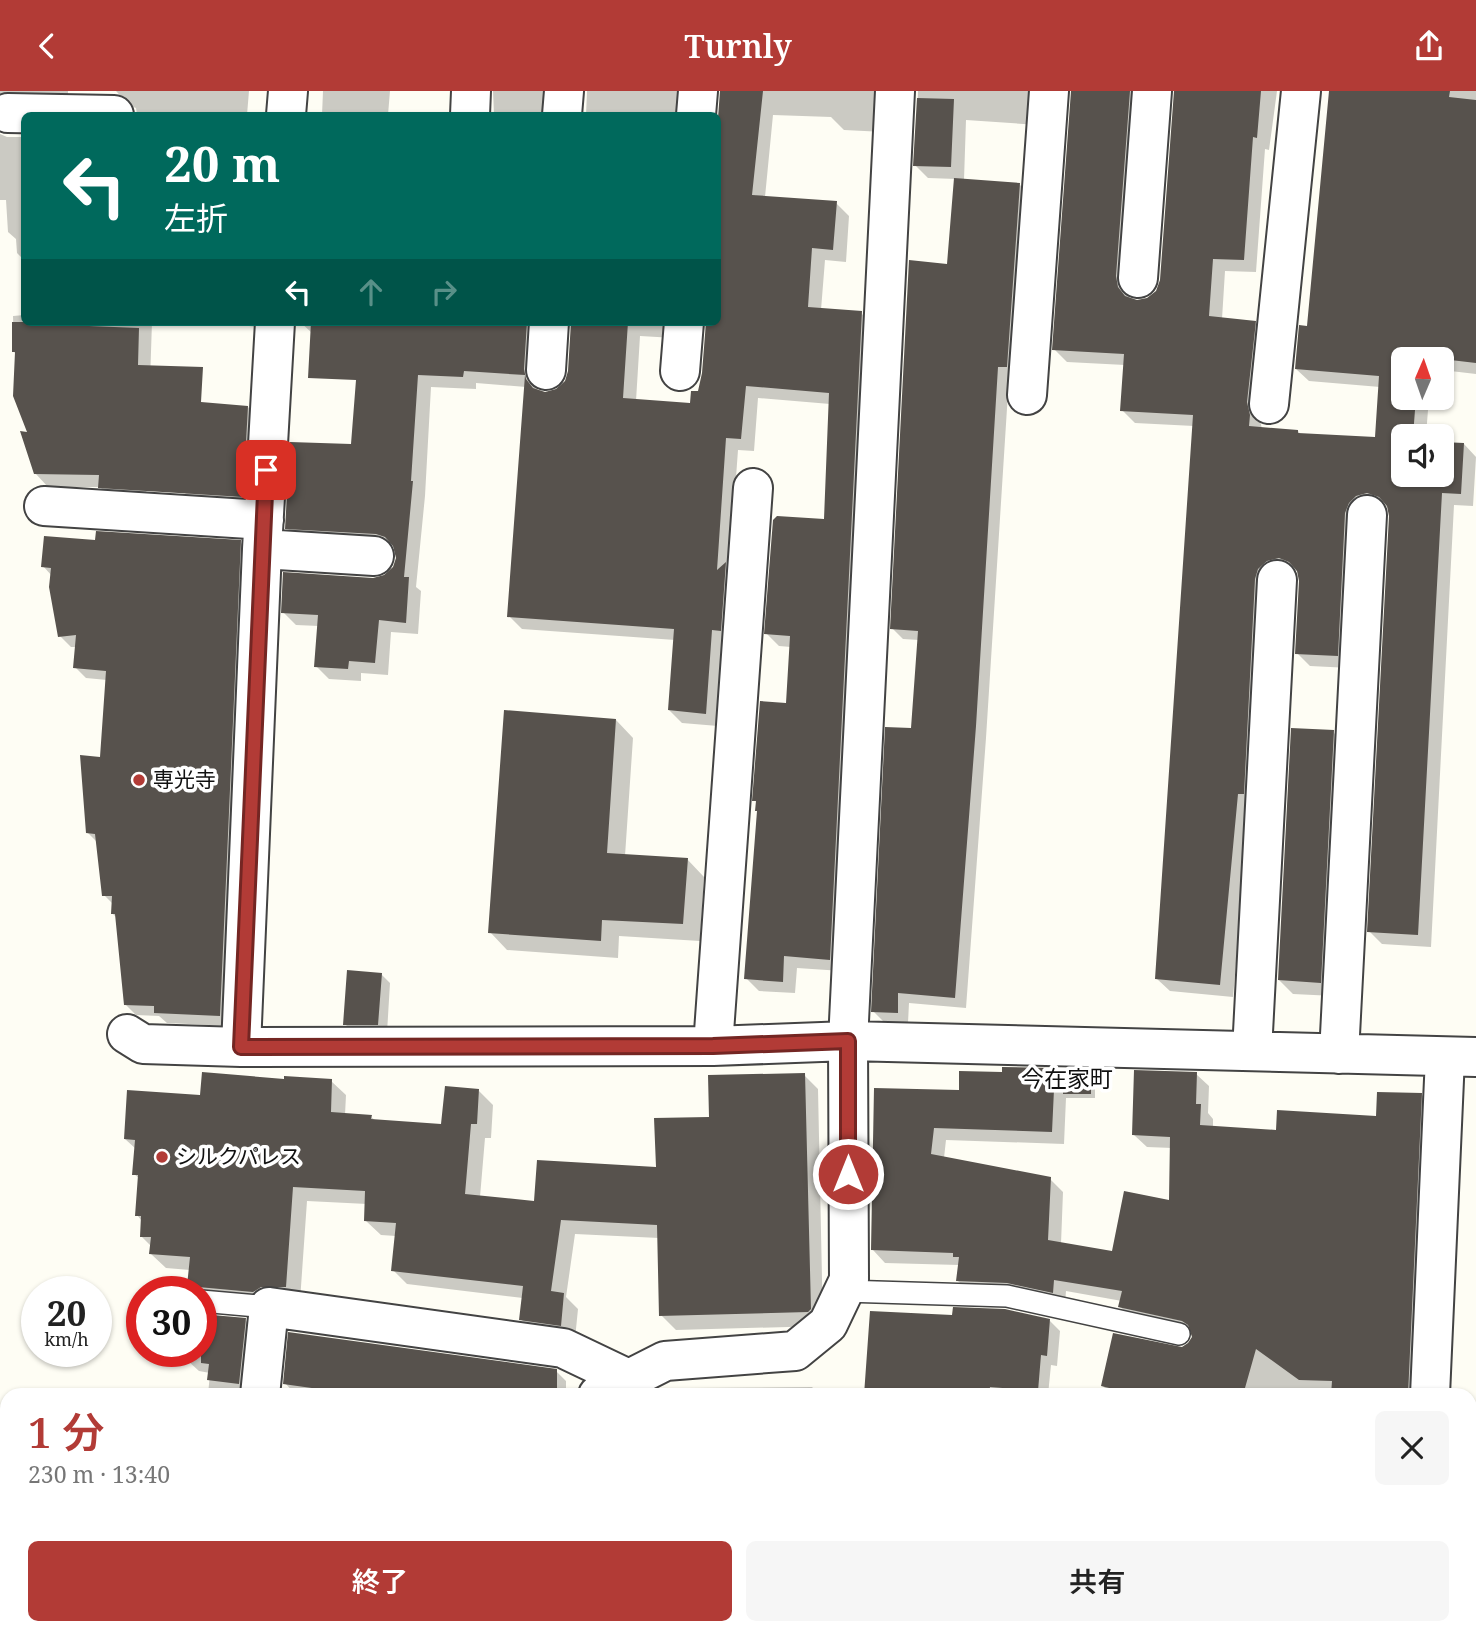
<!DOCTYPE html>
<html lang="ja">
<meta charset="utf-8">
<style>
body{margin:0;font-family:"Noto Serif","Noto Sans JP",serif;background:#f6f6f6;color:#222;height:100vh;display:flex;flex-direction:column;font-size:26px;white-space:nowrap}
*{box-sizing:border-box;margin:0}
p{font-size:23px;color:#767676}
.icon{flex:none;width:38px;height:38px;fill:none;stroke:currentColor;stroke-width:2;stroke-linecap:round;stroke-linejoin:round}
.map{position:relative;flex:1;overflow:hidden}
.panel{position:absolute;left:0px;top:1297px;width:1477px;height:247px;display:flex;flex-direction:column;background:#fff;border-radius:21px 21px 0 0;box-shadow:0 2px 5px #0004}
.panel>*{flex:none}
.banner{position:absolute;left:21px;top:21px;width:700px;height:214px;border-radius:10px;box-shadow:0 2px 5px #0004;background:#00695c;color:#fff;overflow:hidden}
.needle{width:46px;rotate:2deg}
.controls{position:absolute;left:1391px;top:256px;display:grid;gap:14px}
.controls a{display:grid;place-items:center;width:63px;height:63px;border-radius:10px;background:#fff;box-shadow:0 2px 5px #0004;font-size:35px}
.speed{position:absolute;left:21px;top:1185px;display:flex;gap:14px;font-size:35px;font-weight:700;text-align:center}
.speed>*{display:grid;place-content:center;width:91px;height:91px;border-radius:50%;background:#fff;box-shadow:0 2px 5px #0004;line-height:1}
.speed small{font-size:18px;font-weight:400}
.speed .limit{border:10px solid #d22;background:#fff;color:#111}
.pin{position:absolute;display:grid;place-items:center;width:60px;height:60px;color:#fff;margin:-30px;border-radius:14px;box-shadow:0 4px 10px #0006}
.me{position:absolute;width:77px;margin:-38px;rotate:0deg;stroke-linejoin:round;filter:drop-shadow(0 0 5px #0008)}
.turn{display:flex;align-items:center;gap:24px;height:147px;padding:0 28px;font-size:32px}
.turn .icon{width:91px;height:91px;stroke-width:2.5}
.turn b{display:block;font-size:49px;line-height:60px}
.lanes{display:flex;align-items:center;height:66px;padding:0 28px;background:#0003;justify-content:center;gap:35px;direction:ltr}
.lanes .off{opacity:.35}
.round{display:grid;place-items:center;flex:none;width:74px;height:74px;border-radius:10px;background:#f6f6f6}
.overview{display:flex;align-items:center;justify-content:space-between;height:119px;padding:0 28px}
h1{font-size:42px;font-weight:600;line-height:52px;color:#b23b36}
.cta{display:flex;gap:14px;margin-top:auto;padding:14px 28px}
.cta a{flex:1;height:80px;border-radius:10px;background:#b23b36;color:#fff;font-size:28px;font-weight:600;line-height:80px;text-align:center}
.cta a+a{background:#f6f6f6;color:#222}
header{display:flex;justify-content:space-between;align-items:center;height:91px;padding:0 28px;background:#b23b36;color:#fff;font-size:32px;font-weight:600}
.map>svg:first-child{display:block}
</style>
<header><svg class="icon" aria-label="back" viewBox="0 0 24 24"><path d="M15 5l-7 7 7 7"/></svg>Turnly<svg class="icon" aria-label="share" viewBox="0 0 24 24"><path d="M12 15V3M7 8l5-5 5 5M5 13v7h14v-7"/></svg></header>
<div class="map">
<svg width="1476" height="1542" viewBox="0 0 1476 1542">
<rect width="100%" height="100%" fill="#fefdf4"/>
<path fill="#0003" d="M0 0H68V13L0 30Z
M116 0H249L247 24H137L136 17 129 14Z
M323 0H390L388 24H322Z
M493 0H559L553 24H494Z
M587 0H693L687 24H586Z
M721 0H890L884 41 844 39 831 26 773 24 765 106 836 112 849 125 846 171 825 169 821 219 861 222 874 235 842 880 797 877 795 902 759 900 746 887 758 712 754 709 788 613 791 556 779 555 766 542 826 430 830 313 758 307 754 360 738 359 718 635 682 632 669 619 675 549 522 538 509 525 526 296 476 292V298L431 296 425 405 416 496 421 500 418 543 391 541 388 584 361 582V590L329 588 316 575 319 535 296 534 283 521 385 486 394 477 397 467 395 457 300 450 287 437 353 354 358 284 300 231H544L536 292 538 300 544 303 556 300 565 293 570 281 572 231H679L674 247 640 245 636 310 692 313 699 302 704 282 707 231H718V32Z
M918 0H1044L1038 34 966 29 964 89 1020 94 1031 105 1017 287 1009 286 986 647 966 917 909 912 908 932 884 931 873 920 912 639 919 549 903 548 892 537 949 174 956 88 928 87 915 74Z
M1072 0H1147L1128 199 1130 208 1136 210 1148 209 1157 201 1162 189 1175 0H1277L1269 59 1265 58 1256 181 1225 180 1222 228 1255 232 1268 244 1259 325 1262 338 1298 340 1301 344 1376 348 1380 296 1309 290 1296 278 1309 237 1331 0H1476V283L1442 279V268H1404V306H1429L1426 345H1404V383H1442V353H1464L1476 366 1473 415 1454 414 1431 856 1382 853 1369 840 1391 425 1389 417 1381 414 1350 577 1310 575 1297 562 1301 490 1299 481 1293 479 1250 715 1233 906 1170 900 1157 888 1194 335 1135 332 1122 319 1125 274 1067 271 1054 258Z
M0 43 7 46H24V169L17 162 16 148 8 141 6 109H0Z
M24 224V231H152L146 411 113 409 100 396H48L35 382 17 264 14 261 13 225Z
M211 231H270L267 237Z
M248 316 259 328 254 417 196 413 184 401Z
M97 451H240L251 462 231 935 167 932 159 925 136 924 125 913 117 827 113 823V813L104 804 98 752 88 742 102 667 107 589 86 587 75 576 76 556H71L60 545 52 485 43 475Z
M616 629 633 647 625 765 687 768 704 786 700 850 619 845 618 867 507 859 490 841Z
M1333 641 1347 655 1334 905 1293 903 1279 889Z
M381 883 390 892 387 942H354L345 933Z
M1054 979 1064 989 1091 980 1095 984V1007H1066L1064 1053 946 1049 944 1067 1050 1088 1063 1101 1061 1153 1113 1162 1171 1111 1172 1057 1147 1056 1134 1044 1196 983 1209 995 1208 1022 1213 1028V1037L1277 1041 1378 1027 1421 1003 1434 1016 1421 1304H1112L1102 1294 1177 1258 1190 1254 1193 1242 1133 1228 1120 1216 1122 1210 1066 1200 1065 1213 970 1202 958 1190 959 1174 885 1172 873 1159 875 998 960 1001 1003 983Z
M804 984 818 998 823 1235 676 1239 661 1224 659 1147 575 1143 566 1206 578 1218 575 1248 535 1243 521 1228 523 1207 407 1193 393 1179 396 1145 381 1144 366 1130 367 1113 307 1110 300 1210 195 1200 189 1195 190 1179 166 1177 151 1163 152 1156 141 1145 142 1130 137 1124 140 1088 134 1083 136 1058 125 1048 202 1006 286 989 331 990 346 1004 345 1024 371 1026 376 1030 443 1035 479 1000 493 1014 491 1047H485L480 1106 536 1112 657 1078 711 1027Z
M245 1229 255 1239 249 1304H208L210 1282 199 1280 188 1270 189 1260H201Z
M1050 1230 1060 1240 1057 1275 1051 1274 1048 1304H866Z
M556 1280 566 1290V1304H303L295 1303 285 1292Z
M812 1296 820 1304H686V1297Z
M1476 1440V1542H1450L1451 1536H1470V1522L1473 1526Z
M248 1536H341L340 1542H308L299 1540V1542H252Z
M433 1536H438L445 1542H419L422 1537 429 1542Z
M764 1536H980L982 1542H765Z
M1362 1536H1394L1387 1542H1367Z"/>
<path fill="#57524d" d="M720 0H763L752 104 837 110 833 159 812 157 808 216 862 220 830 869 784 865 783 891 744 888 757 720H755L756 710H752L760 610 786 612 790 545 764 543 773 429 777 425 824 428 829 302 746 295 741 348 726 347 717 479 726 471 721 540 712 539 706 623 668 619 674 538 507 526 525 284 464 280 463 286 418 284 411 390H413L404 486H409L406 532 379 529 375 572 349 570 348 578 314 576 318 524 281 522 283 481 373 487 384 484 393 476 396 467 393 455 385 446 376 443 285 438 290 351 351 353 356 289 308 287 311 231H527L524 278 526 288 533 297 545 301 556 298 565 290 568 280 571 231H628L623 307 690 312 691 300H698L702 282 706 231H718V27Z
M1071 0H1130L1116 185 1118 196 1125 205 1137 209 1147 207 1156 200 1160 189 1174 0H1261L1257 47 1253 46 1244 169 1213 168 1209 225 1256 230 1247 311 1250 324 1249 335 1298 339V342L1375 346 1379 285 1295 278 1299 234 1307 235 1329 0H1450L1449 6 1476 9V272L1442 268H1404V306H1416L1413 345H1404V383H1442V351L1464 352 1461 403 1442 402 1418 844 1367 841 1389 425 1387 415 1379 406 1367 402 1356 405 1349 412 1345 422 1338 565 1295 563 1299 490 1297 480 1289 471 1279 467 1267 470 1258 478 1255 488 1244 703H1238L1220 894 1155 888 1193 324 1120 320 1124 263 1052 259Z
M917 7 954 8 951 76 913 75Z
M954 87 1020 92 1007 276H998L976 635 955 907 898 902V922L871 921 885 636 911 637 918 540 890 538 909 169 947 173Z
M12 231H89V235L139 237 138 274 203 276 201 311 248 315 243 406 98 397 99 384 34 383 20 340 27 341 13 305 15 261H12Z
M96 440 241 449 220 925 154 922V915L124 914 115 823H111L112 805H102L95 743 86 742 80 664 100 666 106 580 73 577 76 544 58 546 49 496 51 477 41 476 44 445 95 449Z
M504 619 616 628 607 762 688 767 683 833 602 829 601 850 488 842Z
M1291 637 1334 639 1321 892 1278 889Z
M347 879 382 882 378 934H343Z
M1002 976 1055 977 1052 1041 934 1037 931 1063 1051 1086 1048 1149 1112 1160 1124 1100 1169 1109 1170 1046 1132 1044 1134 979 1197 981 1196 1013H1201L1200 1034 1276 1039 1277 1019 1376 1025 1377 1001 1422 1002 1408 1304H1331L1332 1290 1299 1289 1256 1258 1243 1304H1138L1101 1295 1113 1242 1182 1256 1188 1252 1192 1246 1188 1234 1182 1230 1118 1216 1122 1200 1054 1189 1053 1202 1007 1192 956 1190 959 1166H953V1162L871 1159 874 997 959 999V980L1002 981Z
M1063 977 1091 978V1003H1063Z
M202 981 284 988V985L332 988 331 1021 372 1024 371 1028 441 1033 445 995 479 998 477 1033H471L465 1103 534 1110 537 1069 656 1076 654 1027 709 1026 708 984 805 982 811 1218 808 1221 659 1225 657 1134 561 1129 551 1200 564 1202 561 1235 519 1229 523 1195 391 1180 396 1132 364 1130 365 1100 293 1096 286 1196H261L253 1201 187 1195 190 1166 149 1163 151 1146H140L141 1125H135L138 1084H132L135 1049 124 1048 127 999 200 1004Z
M953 1216 1005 1218 1050 1228 1047 1265 1041 1264 1038 1300 990 1296 989 1304H864L870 1220 952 1224Z
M201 1223 246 1227 239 1293 207 1289 209 1273 201 1272Z
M288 1241 557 1278V1299L537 1298V1304H362L283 1293Z"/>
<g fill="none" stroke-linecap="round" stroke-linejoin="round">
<defs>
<path id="service" d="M844 1200 1007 1205 1179 1243
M201 1210 269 1216"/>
<path id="minor" d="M8 22 114 24
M286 24 288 0
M470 24 471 0
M562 24 564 0
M696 24 698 0
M1138 187 1152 0
M546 279 549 231
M680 280 684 231
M1027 304 1049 0
M1269 313 1301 0
M44 415 264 429
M262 458 374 465
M127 943 143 953 241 956 713 955 848 950 1476 966
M713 955 753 397
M241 956 262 458 275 231
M1252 960 1277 489
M1339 963 1367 424
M260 1304 269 1216 563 1257 628 1288 626 1304
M598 1304 665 1270 795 1260 828 1233 849 1189 848 950 895 0
M1430 1304 1445 966
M1301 1536 1307 1542
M352 1542 355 1536"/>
</defs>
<use href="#service" stroke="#434343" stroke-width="24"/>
<use href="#minor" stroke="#434343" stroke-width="42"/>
<use href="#service" stroke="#fff" stroke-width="21"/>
<use href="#minor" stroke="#fff" stroke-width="38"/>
</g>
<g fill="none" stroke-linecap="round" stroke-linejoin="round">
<defs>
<path id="route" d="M266 379 241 956 713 955 848 950V1083"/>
</defs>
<use href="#route" stroke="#742623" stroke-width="18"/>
<use href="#route" stroke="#b23b36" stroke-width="12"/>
</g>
<g fill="#b23b36" stroke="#fff" stroke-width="2.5">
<circle cx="139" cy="689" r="7"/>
<circle cx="162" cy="1066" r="7"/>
</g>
<g text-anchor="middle" stroke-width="7" stroke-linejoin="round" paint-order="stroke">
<g font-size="21" fill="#101010" stroke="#fff" text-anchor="start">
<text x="153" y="696">専光寺</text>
<text x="176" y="1073">シルクパレス</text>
</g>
<g font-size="23" fill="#101010" stroke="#fff">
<text x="1067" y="996">今在家町</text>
</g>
</g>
</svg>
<div class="controls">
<a><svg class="needle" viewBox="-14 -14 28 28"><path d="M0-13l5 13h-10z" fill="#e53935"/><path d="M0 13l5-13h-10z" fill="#767676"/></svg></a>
<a><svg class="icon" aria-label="sound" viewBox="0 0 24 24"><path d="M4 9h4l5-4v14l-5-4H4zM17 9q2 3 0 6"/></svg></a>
</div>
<div class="speed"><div>20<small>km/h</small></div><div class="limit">30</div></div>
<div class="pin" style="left:266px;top:379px;background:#d93025"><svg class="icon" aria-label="arrive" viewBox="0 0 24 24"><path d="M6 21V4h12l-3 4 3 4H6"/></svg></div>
<svg class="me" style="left:848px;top:1083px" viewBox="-20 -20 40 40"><circle r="17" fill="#b23b36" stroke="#fff" stroke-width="3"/><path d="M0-11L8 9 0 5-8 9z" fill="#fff"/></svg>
<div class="banner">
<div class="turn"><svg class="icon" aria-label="left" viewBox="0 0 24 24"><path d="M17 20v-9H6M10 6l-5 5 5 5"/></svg><div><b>20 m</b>左折</div></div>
<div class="lanes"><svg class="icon" aria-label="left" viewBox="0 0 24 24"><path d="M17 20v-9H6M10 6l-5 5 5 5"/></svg><svg class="icon off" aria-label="ahead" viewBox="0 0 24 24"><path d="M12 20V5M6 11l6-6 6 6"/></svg><svg class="icon off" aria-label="right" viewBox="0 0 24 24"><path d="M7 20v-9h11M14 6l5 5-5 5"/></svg></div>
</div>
<section class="panel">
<div class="overview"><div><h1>1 分</h1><p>230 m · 13:40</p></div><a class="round"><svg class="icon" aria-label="close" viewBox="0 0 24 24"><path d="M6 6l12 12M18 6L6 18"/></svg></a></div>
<div class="cta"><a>終了</a><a>共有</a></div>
</section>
</div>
